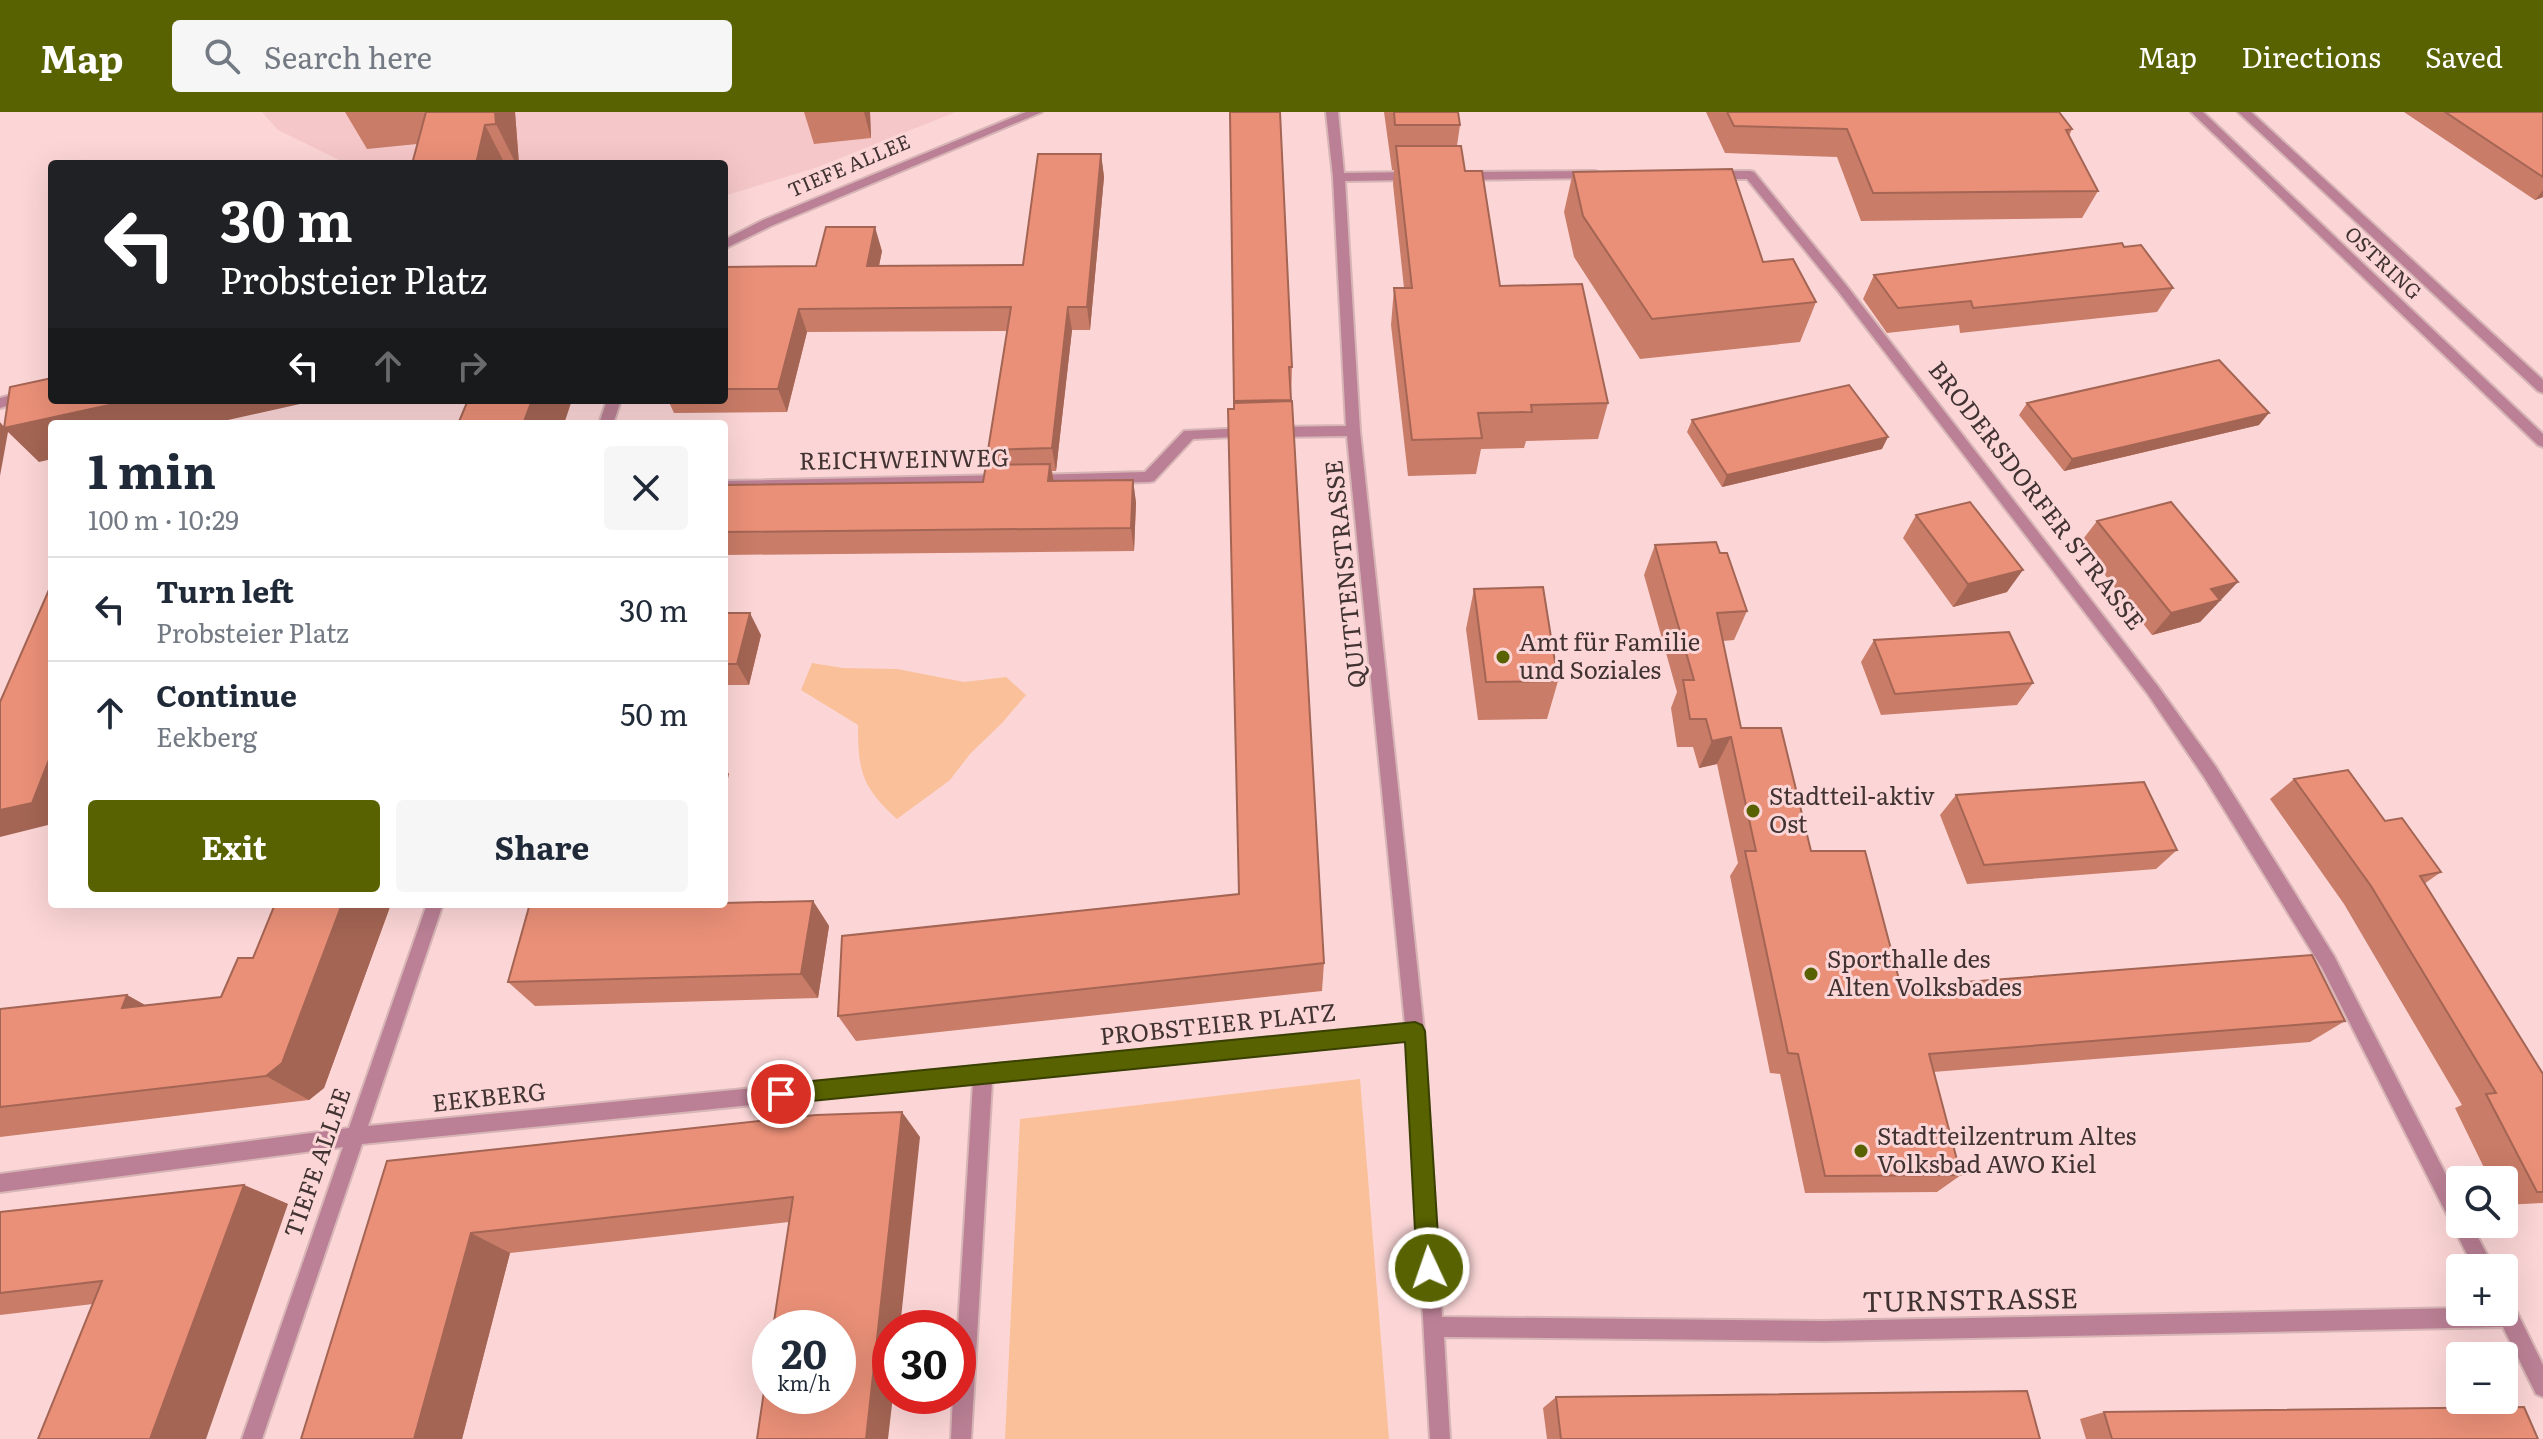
<!DOCTYPE html>
<meta charset="utf-8">
<style>
body{margin:0;font-family:Literata,serif;background:#f6f6f7;color:#1f2937;height:100vh;display:flex;flex-direction:column;font-size:30px;white-space:nowrap}
*{box-sizing:border-box;margin:0}
p{font-size:26px;color:#747a83}
.icon{flex:none;width:44px;height:44px;fill:none;stroke:currentColor;stroke-width:2;stroke-linecap:round;stroke-linejoin:round}
.map{position:relative;flex:1;overflow:hidden}
.sheet{position:absolute;left:48px;top:308px;width:680px;height:488px;display:flex;flex-direction:column;background:#fff;border-radius:8px;box-shadow:0 8px 32px #0002}
.sheet>*{flex:none}
.top-card{position:absolute;left:48px;top:48px;width:680px;height:244px;border-radius:8px;box-shadow:0 8px 32px #0002;background:#202124;color:#fff;overflow:hidden}
.fabs{position:absolute;left:2446px;top:1054px;display:grid;gap:16px}
.fabs a{display:grid;place-items:center;width:72px;height:72px;border-radius:8px;background:#fff;box-shadow:0 8px 32px #0002;font-size:40px}
.speed{position:absolute;left:752px;top:1198px;display:flex;gap:16px;font-size:40px;font-weight:700;text-align:center}
.speed>*{display:grid;place-content:center;width:104px;height:104px;border-radius:50%;background:#fff;box-shadow:0 8px 32px #0002;line-height:1}
.speed small{font-size:20px;font-weight:400}
.speed .limit{border:12px solid #d22;background:#fff;color:#111}
.pin{position:absolute;display:grid;place-items:center;width:68px;height:68px;color:#fff;margin:-34px;border:4px solid #fff;border-radius:50%;box-shadow:0 2px 8px #0007}
.me{position:absolute;width:88px;margin:-44px;rotate:357deg;stroke-linejoin:round;filter:drop-shadow(0 0 6px #0008)}
.turn{display:flex;align-items:center;gap:28px;height:168px;padding:0 40px;font-size:36px}
.turn .icon{width:104px;height:104px;stroke-width:2.5}
.turn b{display:block;font-size:56px;line-height:68px}
.lanes{display:flex;align-items:center;height:76px;padding:0 40px;background:#0003;justify-content:center;gap:40px;direction:ltr}
.lanes .off{opacity:.35}
.round{display:grid;place-items:center;flex:none;width:84px;height:84px;border-radius:8px;background:#f6f6f7}
.summary{display:flex;align-items:center;justify-content:space-between;height:136px;padding:0 40px}
h1{font-size:48px;font-weight:700;line-height:60px}
.action{display:flex;gap:16px;margin-top:auto;padding:16px 40px}
.action a{flex:1;height:92px;border-radius:8px;background:#586200;color:#fff;font-size:32px;font-weight:700;line-height:92px;text-align:center}
.action a+a{background:#f6f6f7;color:#1f2937}
ul{padding:0;list-style:none}
li{display:flex;align-items:center;gap:24px;height:104px;padding:0 40px;border-top:2px solid #e0e1e3}
li div{flex:1}
li b{display:block;font-size:30px}
li em{font-style:normal}
header{display:flex;align-items:center;gap:48px;box-sizing:border-box;height:112px;padding:0 40px;background:#586200;color:#fff}
header strong{font-size:38px}
nav{display:flex;gap:44px;margin-inline-start:auto;font-size:28px}
.search{width:560px;height:72px;background:#f6f6f7;display:flex;align-items:center;gap:20px;box-sizing:border-box;padding:0 28px;border-radius:8px;color:#747a83;font-size:30px}
.map>svg:first-child{display:block}
</style>
<header>
<strong>Map</strong>
<div class="search"><svg class="icon" aria-label="search" viewBox="0 0 24 24"><circle cx="10" cy="10" r="6"/><path d="M15 15l6 6"/></svg>Search here</div>
<nav><a>Map</a><a>Directions</a><a>Saved</a></nav>
</header>
<div class="map">
<svg width="2543" height="1327" viewBox="0 0 2543 1327">
<rect width="100%" height="100%" fill="#fcd6d7"/>
<path fill="#f6c7c9" d="M262 0H956L818 55 724 84V52H347L278 18Z"/>
<path fill="#f9c099" d="M812 551 843 556 897 557 964 570 1006 565 1026 583 1002 611 970 642 950 668 897 707C862 675 858 660 858 613L801 578Z
M1360 967 1389 1327H1005L1020 1007Z"/>
<g fill="none" stroke-linecap="round" stroke-linejoin="round">
<defs>
<path id="minor" d="M1026 0H1042L771 114 724 137V128L763 108Z
M1326 0H1338L1344 61 1414 60 1420 64 1414 68 1345 69 1360 319 1424 919 1442 1205 1823 1209 2460 1196V1200H2504L2505 1187 2512 1190 2543 1253V1285L2536 1282 2503 1215 1823 1229 1444 1225 1450 1327H1430L1407 928 992 970 971 1327H951L953 1284H958V1216L973 971 362 1032 262 1327H242L343 1035 0 1080V1062L349 1016 427 792H443L368 1014 1405 912 1347 324 1275 325 1268 320 1275 315 1346 314 1333 65Z
M1594 59 1598 60V66L1461 68 1455 64 1461 60Z
M1750 59 1754 60 1846 173 2157 573 2216 655 2334 844 2460 1090V1112H2471L2494 1156H2474L2322 856 2204 665 2147 581 1838 179 1747 67H1713L1707 63 1713 59Z
M52 271V281L0 296V286Z
M607 288H621L613 312H599Z
M1247 316 1252 318V324L1193 327 1154 369 1149 370 1034 373 1027 368 1034 363 1145 360 1184 319Z
M1003 363 1010 368 1003 373 724 379V369Z"/>
<path id="tertiary" d="M2191 0H2203L2543 322V335L2538 333Z
M2238 0H2251L2543 268V281L2538 279Z"/>
</defs>
<use href="#minor" stroke="#d7b5b6" stroke-width="4"/>
<use href="#tertiary" stroke="#d7b5b6" stroke-width="4"/>
<use href="#minor" fill="#bb8095" fill-rule="evenodd"/>
<use href="#tertiary" fill="#bb8095" fill-rule="evenodd"/>
</g>
<path fill="#c97c67" d="M345 0H515L519 52H412L417 32 367 37Z
M804 0H870L871 26 814 32Z
M1230 0 1292 255 1291 289 1324 851 1322 879 856 929 838 904 1239 782Z
M1384 0H1458L1460 13 1457 34 1500 174 1608 291 1598 327 1526 329 1524 336 1481 337 1476 362 1408 364 1391 213 1394 176H1404L1393 72 1394 58H1392Z
M1706 0H2059L2072 17 2069 24 2098 79 2082 106 1861 109 1837 45 1725 41Z
M2404 0H2543V85L2535 88Z
M1101 42 1104 65 1090 218H1072L1056 359H1052L1054 369 1133 368 1136 391 1134 439 724 443V373L983 370 992 353 988 338 1007 219 807 220 787 300 674 301 668 288H724V155L816 154 882 139 879 154 1023 153Z
M1573 60 1763 150 1816 190 1800 230 1640 247 1574 145 1564 100Z
M2124 135 2173 176 2157 200 1960 221 1959 213 1887 221 1863 187 1874 163Z
M2027 291 2259 313 2064 359 2019 303Z
M1692 308 1882 337 1722 375 1687 320Z
M1916 403 2007 480 1953 495 1903 426Z
M2097 409 2217 492 2200 510 2152 523 2080 431Z
M1655 433 1720 441 1747 499 1734 528 1723 529 1741 616 1811 739 1901 875 2345 909 2310 930 1933 960 1961 1063 1937 1080 1805 1081 1780 962 1770 961 1730 764 1738 751 1717 652 1699 656 1693 635H1677L1671 596 1677 580 1644 463Z
M1474 477 1558 569 1547 607 1478 608 1466 517Z
M724 501 761 523 749 573H724Z
M1874 528 2033 571 2017 593 1881 603 1861 550Z
M2294 667 2385 709 2441 760 2424 772 2543 962V1091L2504 1093V1068H2490L2455 996 2462 993 2344 792 2270 687Z
M1956 683 2177 738 2156 757 1967 772 1940 703Z
M813 789 829 814 818 886 535 894 508 870Z
M275 792H391L324 976 309 988 0 1025V897L127 883 145 893 221 885 253 846Z
M920 1025 789 1110 510 1141 462 1327H301L387 1049Z
M244 1073 288 1092 93 1192 0 1203V1100Z
M1556 1285 2040 1327H1547L1543 1296Z
M2430 1296 2538 1327H2086L2080 1307 2104 1300Z"/>
<path fill="#a46554" d="M495 0H515L519 52H516L496 12Z
M864 0H870L871 26Z
M485 13 505 52H476Z
M1101 42 1104 65 1090 218 1087 195Z
M2543 78V85L2535 88Z
M875 115 882 139 874 177 867 154Z
M1068 195 1072 218 1056 359 1052 336Z
M799 197 807 220 787 300 778 277Z
M132 288H308L309 290 210 312H52V347L39 350 8 320 0 364V310L5 316Z
M532 288H572L564 312H523Z
M2269 301 2259 313 2064 359 2072 347Z
M1888 325 1882 337 1722 375 1727 363Z
M1050 352 1055 375 1048 369Z
M1133 368 1136 391 1134 439 1131 416Z
M2023 458 2007 480 1953 495 1968 472Z
M2238 470 2200 510 2152 523 2171 501 2211 477Z
M750 501 761 523 749 573 737 552Z
M1731 625 1717 652 1699 656 1712 629Z
M52 640V712L0 725V698Z
M724 654 729 662 724 684Z
M813 789 829 814 818 886 801 862Z
M342 792H391L324 976 309 988 266 964Z
M127 883 175 910 122 896Z
M902 1000 920 1025 900 1216H890V1284H893L888 1327H866Z
M244 1073 288 1092 206 1327H150Z
M471 1121 510 1141 462 1327H414Z"/>
<path fill="#ea9078" stroke="#a46554" stroke-width="2" d="M426 0H495L496 12 485 13 476 52H412Z
M1230 0H1280L1292 255H1289L1291 288 1234 289Z
M1394 0H1458L1460 13H1395Z
M1727 0H2059L2072 17 2066 18 2098 79 1873 81 1847 17 1734 14Z
M2445 0H2543V65Z
M1396 34H1461L1465 59H1482L1500 174 1582 172 1608 291 1531 293 1532 300 1478 301 1482 326 1412 328 1394 176H1412Z
M1038 42H1101L1087 195H1068L1052 336 988 338 1011 195 799 197 778 277H724V155L816 154 826 115H875L867 154 1023 153Z
M1732 57 1763 150 1793 147 1816 190 1652 207 1583 104 1573 60Z
M2122 131 2124 135 2141 133 2173 176 1973 196 1971 189 1898 196 1874 163Z
M2219 248 2269 301 2072 347 2027 291Z
M52 266V288H132L4 316 10 275Z
M1849 273 1888 325 1727 363 1692 308Z
M468 288H532L523 312H458Z
M1292 289 1324 851 838 904 842 824 1239 782 1228 297H1234V291Z
M1050 352 1048 369 1133 368 1131 416 724 420V373L983 370 986 353Z
M1970 390 2023 458 1968 472 1916 403Z
M2171 390 2238 470 2211 477 2220 488 2171 501 2097 409Z
M1716 430 1720 441H1727L1747 499 1717 501 1741 616H1781L1811 739H1865L1901 875 2312 843 2345 909 1929 942 1961 1063 1825 1064 1798 942 1788 941 1745 739H1756L1731 625 1712 629 1706 607H1690L1683 568H1694L1655 433Z
M52 471V640L32 691 0 698V590Z
M1543 475 1558 569 1486 570 1474 477Z
M724 501H750L737 552H724Z
M2009 520 2033 571 1895 582 1874 528Z
M2348 658 2385 709 2402 706 2441 760 2420 764 2543 962V1080H2537L2486 982 2496 981 2371 774 2294 667Z
M2144 670 2177 738 1984 753 1956 683Z
M813 789 801 862 508 870 529 795 724 792V791Z
M275 792H342L282 951 266 964 0 995V897L127 883 122 896 221 885 238 846H253Z
M902 1000 866 1327H757L770 1238V1284H838V1216H773L793 1085 471 1121 414 1327H301L387 1049 816 1003Z
M244 1073 150 1327H38L102 1169 0 1181V1100Z
M2027 1279 2040 1327H1561L1556 1285Z
M2524 1295 2538 1327H2112L2104 1300Z"/>
<path fill="#586200" stroke="#394000" stroke-width="2" d="M1415 910 1422 913 1425 919 1440 1156 1436 1164 1429 1167 1421 1164 1417 1156 1405 930 781 992 773 989 770 982 773 975 781 972Z"/>
<g fill="#586200" stroke="#fcd6d7" stroke-width="3">
<circle cx="1503" cy="545" r="8"/>
<circle cx="1753" cy="699" r="8"/>
<circle cx="1811" cy="862" r="8"/>
<circle cx="1861" cy="1039" r="8"/>
</g>
<g text-anchor="middle" stroke-width="6" stroke-linejoin="round" paint-order="stroke">
<g font-size="20" fill="#423333" stroke="#fcd6d7">
<text transform="translate(849 54) rotate(-23)" y="7">TIEFE ALLEE</text>
<text transform="translate(2383 151) rotate(43)" y="7">OSTRING</text>
</g>
<g font-size="24" fill="#423333" stroke="#fcd6d7">
<text transform="translate(904 348) rotate(-1)" y="8">REICHWEINWEG</text>
<text transform="translate(2036 384) rotate(52)" y="8">BRODERSDORFER STRASSE</text>
<text transform="translate(1346 462) rotate(-96)" y="8">QUITTENSTRASSE</text>
<text transform="translate(1218 913) rotate(-6)" y="8">PROBSTEIER PLATZ</text>
<text transform="translate(489 986) rotate(-6)" y="8">EEKBERG</text>
<text transform="translate(318 1051) rotate(-71)" y="8">TIEFE ALLEE</text>
</g>
<g font-size="24" fill="#423333" stroke="#fcd6d7" text-anchor="start">
<text x="1519" y="539">Amt für Familie<tspan x="1519" dy="28">und Soziales</tspan></text>
<text x="1769" y="693">Stadtteil-aktiv<tspan x="1769" dy="28">Ost</tspan></text>
<text x="1827" y="856">Sporthalle des<tspan x="1827" dy="28">Alten Volksbades</tspan></text>
<text x="1877" y="1033">Stadtteilzentrum Altes<tspan x="1877" dy="28">Volksbad AWO Kiel</tspan></text>
</g>
<g font-size="28" fill="#423333" stroke="#fcd6d7">
<text transform="translate(1970 1188) rotate(-1)" y="10">TURNSTRASSE</text>
</g>
</g>
</svg>
<div class="fabs">
<a><svg class="icon" aria-label="search" viewBox="0 0 24 24"><circle cx="10" cy="10" r="6"/><path d="M15 15l6 6"/></svg></a>
<a>+</a>
<a>−</a>
</div>
<div class="speed"><div>20<small>km/h</small></div><div class="limit">30</div></div>
<div class="pin" style="left:781px;top:982px;background:#d93025"><svg class="icon" aria-label="arrive" viewBox="0 0 24 24"><path d="M6 21V4h12l-3 4 3 4H6"/></svg></div>
<svg class="me" style="left:1429px;top:1156px" viewBox="-20 -20 40 40"><circle r="17" fill="#586200" stroke="#fff" stroke-width="3"/><path d="M0-11L8 9 0 5-8 9z" fill="#fff"/></svg>
<div class="top-card">
<div class="turn"><svg class="icon" aria-label="left" viewBox="0 0 24 24"><path d="M17 20v-9H6M10 6l-5 5 5 5"/></svg><div><b>30 m</b>Probsteier Platz</div></div>
<div class="lanes"><svg class="icon" aria-label="left" viewBox="0 0 24 24"><path d="M17 20v-9H6M10 6l-5 5 5 5"/></svg><svg class="icon off" aria-label="ahead" viewBox="0 0 24 24"><path d="M12 20V5M6 11l6-6 6 6"/></svg><svg class="icon off" aria-label="right" viewBox="0 0 24 24"><path d="M7 20v-9h11M14 6l5 5-5 5"/></svg></div>
</div>
<section class="sheet">
<div class="summary"><div><h1>1 min</h1><p>100 m · 10:29</p></div><a class="round"><svg class="icon" aria-label="close" viewBox="0 0 24 24"><path d="M6 6l12 12M18 6L6 18"/></svg></a></div>
<ul>
<li><svg class="icon" aria-label="left" viewBox="0 0 24 24"><path d="M17 20v-9H6M10 6l-5 5 5 5"/></svg><div><b>Turn left</b><p>Probsteier Platz</p></div><em>30 m</em></li>
<li><svg class="icon" aria-label="ahead" viewBox="0 0 24 24"><path d="M12 20V5M6 11l6-6 6 6"/></svg><div><b>Continue</b><p>Eekberg</p></div><em>50 m</em></li>
</ul>
<div class="action"><a>Exit</a><a>Share</a></div>
</section>
</div>
